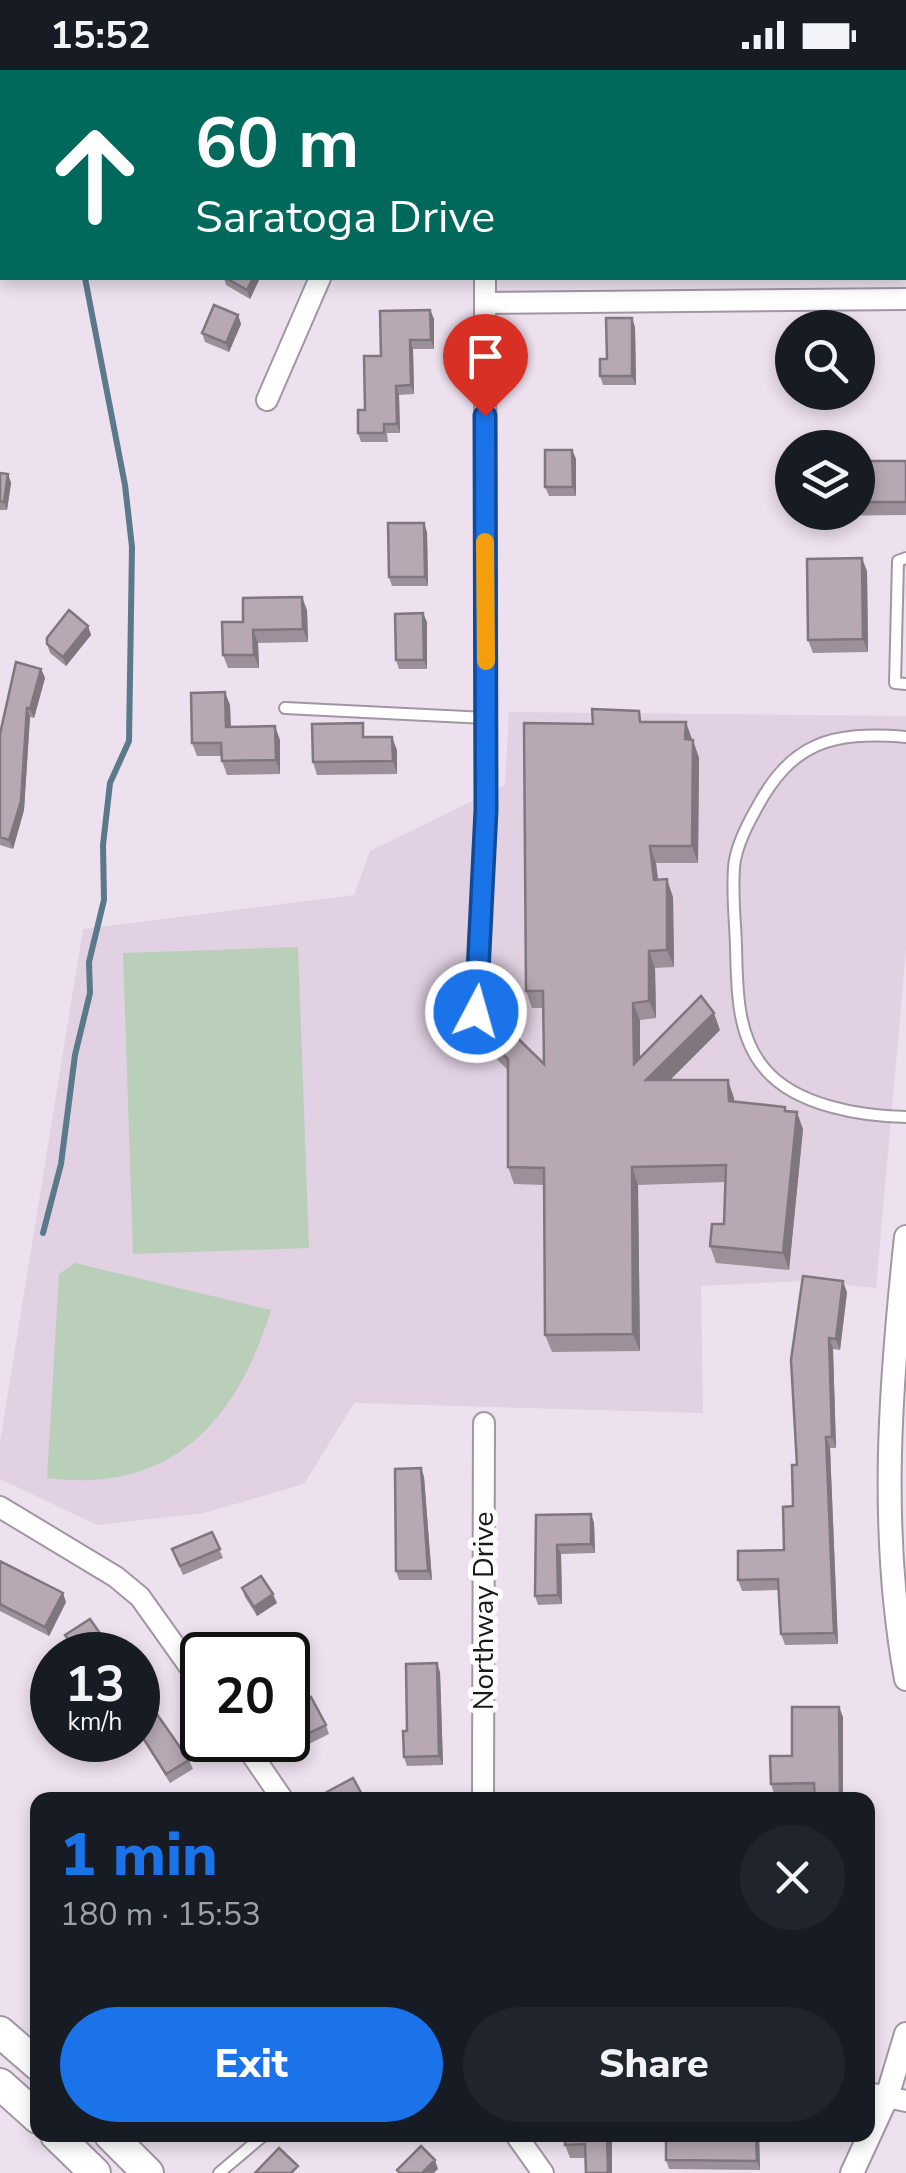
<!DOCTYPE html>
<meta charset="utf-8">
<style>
body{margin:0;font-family:"Nunito Sans",sans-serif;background:#20242c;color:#f1f3f6;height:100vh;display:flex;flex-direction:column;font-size:38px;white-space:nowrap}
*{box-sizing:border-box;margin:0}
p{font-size:32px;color:#9ea1a6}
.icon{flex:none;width:55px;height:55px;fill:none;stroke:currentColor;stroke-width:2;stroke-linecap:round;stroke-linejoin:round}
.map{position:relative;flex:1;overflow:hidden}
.drawer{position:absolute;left:30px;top:1722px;width:845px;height:350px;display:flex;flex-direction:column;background:#171b24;border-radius:20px;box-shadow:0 5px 15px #0003}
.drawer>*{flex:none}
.guide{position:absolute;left:0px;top:0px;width:908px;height:210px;box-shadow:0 5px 15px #0003;background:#00695c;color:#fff;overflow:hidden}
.tools{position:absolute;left:775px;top:240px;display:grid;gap:20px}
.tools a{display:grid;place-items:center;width:100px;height:100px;border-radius:50%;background:#171b24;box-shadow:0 5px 15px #0003;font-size:50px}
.speed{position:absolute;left:30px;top:1562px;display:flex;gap:20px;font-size:50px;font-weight:700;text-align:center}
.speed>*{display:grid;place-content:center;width:130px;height:130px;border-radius:50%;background:#171b24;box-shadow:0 5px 15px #0003;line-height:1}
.speed small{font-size:25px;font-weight:400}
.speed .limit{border:5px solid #111;border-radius:15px;background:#fff;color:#111}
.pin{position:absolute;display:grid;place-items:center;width:85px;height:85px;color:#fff;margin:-102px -42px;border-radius:50% 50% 50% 0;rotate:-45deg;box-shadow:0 0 10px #0007}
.pin .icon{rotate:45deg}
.me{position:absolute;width:110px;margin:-55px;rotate:6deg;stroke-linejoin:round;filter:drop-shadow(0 0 8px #0008)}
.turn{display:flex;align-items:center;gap:35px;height:210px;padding:0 30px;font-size:45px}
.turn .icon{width:130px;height:130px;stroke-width:2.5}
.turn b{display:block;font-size:70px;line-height:85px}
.round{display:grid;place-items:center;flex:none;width:105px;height:105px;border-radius:52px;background:#20242c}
.summary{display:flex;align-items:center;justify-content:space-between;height:170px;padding:0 30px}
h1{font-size:60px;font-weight:800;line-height:75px;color:#1a73e8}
.cta{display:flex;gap:20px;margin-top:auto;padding:20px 30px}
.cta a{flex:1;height:115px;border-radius:60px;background:#1a73e8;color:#fff;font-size:40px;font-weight:800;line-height:115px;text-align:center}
.cta a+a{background:#20242c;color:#f1f3f6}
.status{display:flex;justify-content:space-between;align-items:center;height:70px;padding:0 50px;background:#171b24;direction:ltr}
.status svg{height:28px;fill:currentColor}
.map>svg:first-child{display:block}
</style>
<div class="status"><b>15:52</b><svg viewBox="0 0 49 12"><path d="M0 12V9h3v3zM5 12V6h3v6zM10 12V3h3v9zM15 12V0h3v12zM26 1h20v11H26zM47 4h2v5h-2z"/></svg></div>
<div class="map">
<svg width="906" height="2103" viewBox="0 0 906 2103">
<rect width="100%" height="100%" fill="#ede0ef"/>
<path fill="#e1d1e3" d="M509 642 906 646V880L876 1218 804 1211 701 1216 703 1343 354 1333 304 1414 204 1443 97 1455 0 1409V1372L83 859 354 825 370 781 505 715Z"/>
<path fill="#bacfba" d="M298 877 309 1178 133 1184 123 883Z
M75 1193 271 1240C237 1352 171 1424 47 1408L59 1204Z"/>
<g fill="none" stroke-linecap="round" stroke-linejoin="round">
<path stroke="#5a798b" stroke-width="6" d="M0 42 2 46
M43 1163 61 1094 75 985 90 923 89 892 104 830 103 775 110 713 129 671 132 477 125 415 85 208"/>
<defs>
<path id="service" d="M776 2 779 0
M838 2 839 0
M906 488 898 491 895 613 906 614
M285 638 486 648
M906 667C831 661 791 672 755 741 746 757 735 779 734 798 732 823 735 849 736 875 737 916 736 966 765 999 796 1036 861 1046 906 1047
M477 942 486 740
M219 2103 264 2065"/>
<path id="minor" d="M484 0V2
M424 2 425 0
M485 208 486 740
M485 233 906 229
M267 330 320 208
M0 1437 116 1507 140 1527 202 1614
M242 1670 283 1730
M483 1730 484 1353
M868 2023 906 2031
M516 2065 543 2103"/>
<path id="tertiary" d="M906 1167C890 1316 879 1461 906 1609
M852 2103 887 2027 906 1964"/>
<path id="primary" d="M0 1962 38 1995
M0 2014 38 2048
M56 2065 95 2103
M110 2065 148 2103"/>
</defs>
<use href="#service" stroke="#a296a4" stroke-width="14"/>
<use href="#minor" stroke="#a296a4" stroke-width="24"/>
<use href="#tertiary" stroke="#a296a4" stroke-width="26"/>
<use href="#primary" stroke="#a296a4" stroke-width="34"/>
<use href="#service" stroke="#fff" stroke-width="10"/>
<use href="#minor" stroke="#fff" stroke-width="20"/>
<use href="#tertiary" stroke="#fff" stroke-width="22"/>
<use href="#primary" stroke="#fff" stroke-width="30"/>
</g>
<path fill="#9d909a" d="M532 0H562V2H532Z
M224 208H260L250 229 226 215Z
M430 240 434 249V279H413L414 324 399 325 400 363H387L388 372H361L358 363 381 286Z
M238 245 241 254 229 282 205 272 202 263Z
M635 257 636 315H603L600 306 607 289Z
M572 380 576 389V426H549L545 417Z
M858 391H906V445L812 446 810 442H858Z
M0 403 8 404 11 413 7 440H0Z
M427 462 428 516H392L389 507Z
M867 501 868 582 813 583 808 570Z
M307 540 308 572 258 573 259 598H228L223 585 243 552Z
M427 552V599H399L396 590Z
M88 556 91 565 66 596 50 583 47 574Z
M41 599 45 608 34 648 30 647 24 740 13 779 0 775V664Z
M230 635 231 657 280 670V704L227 705 222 691V686H197L192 673Z
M643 652 692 669 699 688 698 793H656L658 810 673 827 674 897 655 898 656 948 640 950V988L720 960 670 1010H728L734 1032 787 1041 803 1059 789 1200 716 1193 710 1176 724 1154 726 1112 638 1115 640 1281 552 1282 545 1265V1115L514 1114 508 1097V1000L484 977 477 959 544 994 543 938H532L526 921 593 654Z
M367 667 397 680V704L317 705 313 692Z
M847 1222 840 1280 833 1279 836 1378H830L838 1574 785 1575 781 1564 778 1520 742 1521 738 1510 784 1480 793 1436 797 1395 791 1290Z
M421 1398 424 1407 432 1510H399L396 1501Z
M591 1444 594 1453 595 1483 561 1484 562 1534 538 1535 535 1526 536 1445Z
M212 1462 223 1488 183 1505 172 1479Z
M0 1491 66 1532 49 1566 0 1541Z
M242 1518 277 1533 257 1546 245 1527Z
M440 1602 443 1695 407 1696 404 1687 407 1661Z
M138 1617 189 1690 193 1699 170 1713 145 1673 138 1665Z
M288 1639 326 1655 329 1664 301 1678 288 1653Z
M843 1647 814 1723 774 1724 771 1714 792 1686Z
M565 2065H612V2103H586L585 2088H570L565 2075Z
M759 2065 760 2100 669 2099 666 2090Z"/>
<path fill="#80767d" d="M253 208H260L250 229 247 220Z
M430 240 434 249V279L431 270Z
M238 245 241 254 229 282 226 273Z
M632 248 635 257 636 315 632 306Z
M410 270 413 279 414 324 411 315Z
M396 316 399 325 400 363 397 354Z
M572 380 576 389V426L573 417Z
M8 404 11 413 7 440 4 432Z
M424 453 427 462 428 516 425 507Z
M862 488 867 501 868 582 863 569Z
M302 527 307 540 308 572 303 559Z
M423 543 427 552V599L424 590Z
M88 556 91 565 66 596 63 587Z
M253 560 258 573 259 598 254 585Z
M41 599 45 608 34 648 30 639Z
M225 622 230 635 231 670 226 657Z
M27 638 30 647 24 740 13 779 9 770Z
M686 652 692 669 691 686 685 669Z
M275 656 280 670V704L276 690Z
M392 667 397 680V704L393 691Z
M693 670 699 688 698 793 692 776Z
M650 776 656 793 660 827 654 810Z
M667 809 673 827 674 897 667 880Z
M649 881 655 898 656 948 649 931Z
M633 933 640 950V1011L634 994Z
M714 943 720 960 653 1027 646 1010Z
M728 1010 734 1028 735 1049 729 1031Z
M797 1042 803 1059 789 1200 783 1183Z
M632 1097 638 1115 640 1281 633 1264Z
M843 1211 847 1222 840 1280 836 1269Z
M829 1268 833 1279 836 1378 832 1367Z
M826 1367 830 1378 838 1574 834 1563Z
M421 1398 424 1407 432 1510 428 1501Z
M591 1444 594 1453 595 1483 591 1474Z
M557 1475 561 1484 562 1534 558 1525Z
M63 1523 66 1532 49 1566 45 1557Z
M273 1524 277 1533 257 1546 254 1537Z
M437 1593 440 1602 443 1695 439 1686Z
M839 1637 843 1647V1730H840Z
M607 2065H612V2103H608Z
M756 2065H759L760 2100 757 2091Z
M435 2090 438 2099 434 2103H422Z"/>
<path fill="#b7a8b3" stroke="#80767d" stroke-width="2.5" d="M692 0H730L728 2H691Z
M854 0H887L886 2H854Z
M226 208H253L247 220Z
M214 235 238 245 226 273 202 263Z
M430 240 431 270H410L411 315 396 316 397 354H384V363H358V340H365L364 286H381L380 241Z
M606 248H632V306H600V289H607Z
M545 380H572L573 417H545Z
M858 391H906V432H858Z
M0 403 8 404 4 432 0 431Z
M388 453H424L425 507H389Z
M862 488 863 569 808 570 807 489Z
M302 527 303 559 253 560 254 585H223L222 552H243V528Z
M69 540 88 556 63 587 47 574V568Z
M423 543 424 590H396L395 544Z
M16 592 41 599 30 639 27 638 21 731 9 770 0 767V664Z
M225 622 226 657 275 656 276 690 222 691 221 673H192L191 623Z
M592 639 639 641 640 652H686L685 669 693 670 692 776H650L654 810 667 809V880L649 881V931L633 933 634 994 701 926 714 943 646 1010H728L729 1031 785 1037V1041L797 1042 783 1183 710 1176 712 1154H724L726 1095 632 1097 633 1264 545 1265 544 1098 508 1097V989L477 959 493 944 544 994 543 921H526L524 653 593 654Z
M363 653V667H392L393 691 313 692 312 654Z
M803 1206 843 1211 836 1269 829 1268 832 1367H826L834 1563 781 1564 778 1509 738 1510V1481L784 1480 783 1437 793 1436 792 1395H797L791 1290Z
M421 1398 428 1501H396L395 1399Z
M591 1444V1474L557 1475 558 1525 535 1526 536 1445Z
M212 1462 220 1479 180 1496 172 1479Z
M0 1491 63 1523 45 1557 0 1534Z
M261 1506 273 1524 254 1537 242 1518Z
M90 1549 115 1585H79L65 1565Z
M437 1593 439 1686 404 1687 403 1661H407L406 1594Z
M138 1617 189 1690 166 1704 138 1660Z
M311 1627 326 1655 297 1669 288 1650V1639Z
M792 1637H839L840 1730H815L814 1713 771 1714 770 1686H792Z
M353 1708 365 1730H332L327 1722Z
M594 1725V1730H534V1726Z
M565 2065H607L608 2103H586L585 2074 565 2075Z
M666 2065H756L757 2091 666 2090Z
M421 2076 435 2090 422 2103H400L397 2100Z
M279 2078 298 2096 291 2103H255Z"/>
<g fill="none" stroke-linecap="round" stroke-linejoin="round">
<defs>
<path id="route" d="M476 942 486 740 485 346"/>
</defs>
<use href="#route" stroke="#114b97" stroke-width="25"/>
<use href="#route" stroke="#1a73e8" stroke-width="18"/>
<path stroke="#f59e0b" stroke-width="18" d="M485 472 486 591"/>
</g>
<g text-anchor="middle" stroke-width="10" stroke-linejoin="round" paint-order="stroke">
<g font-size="28" fill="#1c171c" stroke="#fff">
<text transform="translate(483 1541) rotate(-90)" y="10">Northway Drive</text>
</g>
</g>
</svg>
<div class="tools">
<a><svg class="icon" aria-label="search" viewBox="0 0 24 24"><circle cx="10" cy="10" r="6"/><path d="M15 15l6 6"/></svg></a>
<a><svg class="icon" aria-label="layers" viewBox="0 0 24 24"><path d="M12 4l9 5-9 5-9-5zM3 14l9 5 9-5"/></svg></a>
</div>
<div class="speed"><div>13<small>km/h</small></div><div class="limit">20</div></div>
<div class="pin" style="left:485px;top:346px;background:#d93025"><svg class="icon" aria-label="arrive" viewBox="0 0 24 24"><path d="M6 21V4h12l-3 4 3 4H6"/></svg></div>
<svg class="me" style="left:476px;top:942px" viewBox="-20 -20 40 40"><circle r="17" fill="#1a73e8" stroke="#fff" stroke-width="3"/><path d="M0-11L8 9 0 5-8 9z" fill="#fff"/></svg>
<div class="guide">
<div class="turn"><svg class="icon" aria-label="ahead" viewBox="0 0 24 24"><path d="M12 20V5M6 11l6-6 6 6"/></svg><div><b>60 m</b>Saratoga Drive</div></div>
</div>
<section class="drawer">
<div class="summary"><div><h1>1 min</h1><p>180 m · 15:53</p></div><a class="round"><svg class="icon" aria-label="close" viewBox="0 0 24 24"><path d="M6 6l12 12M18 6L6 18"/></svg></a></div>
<div class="cta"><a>Exit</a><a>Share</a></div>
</section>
</div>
